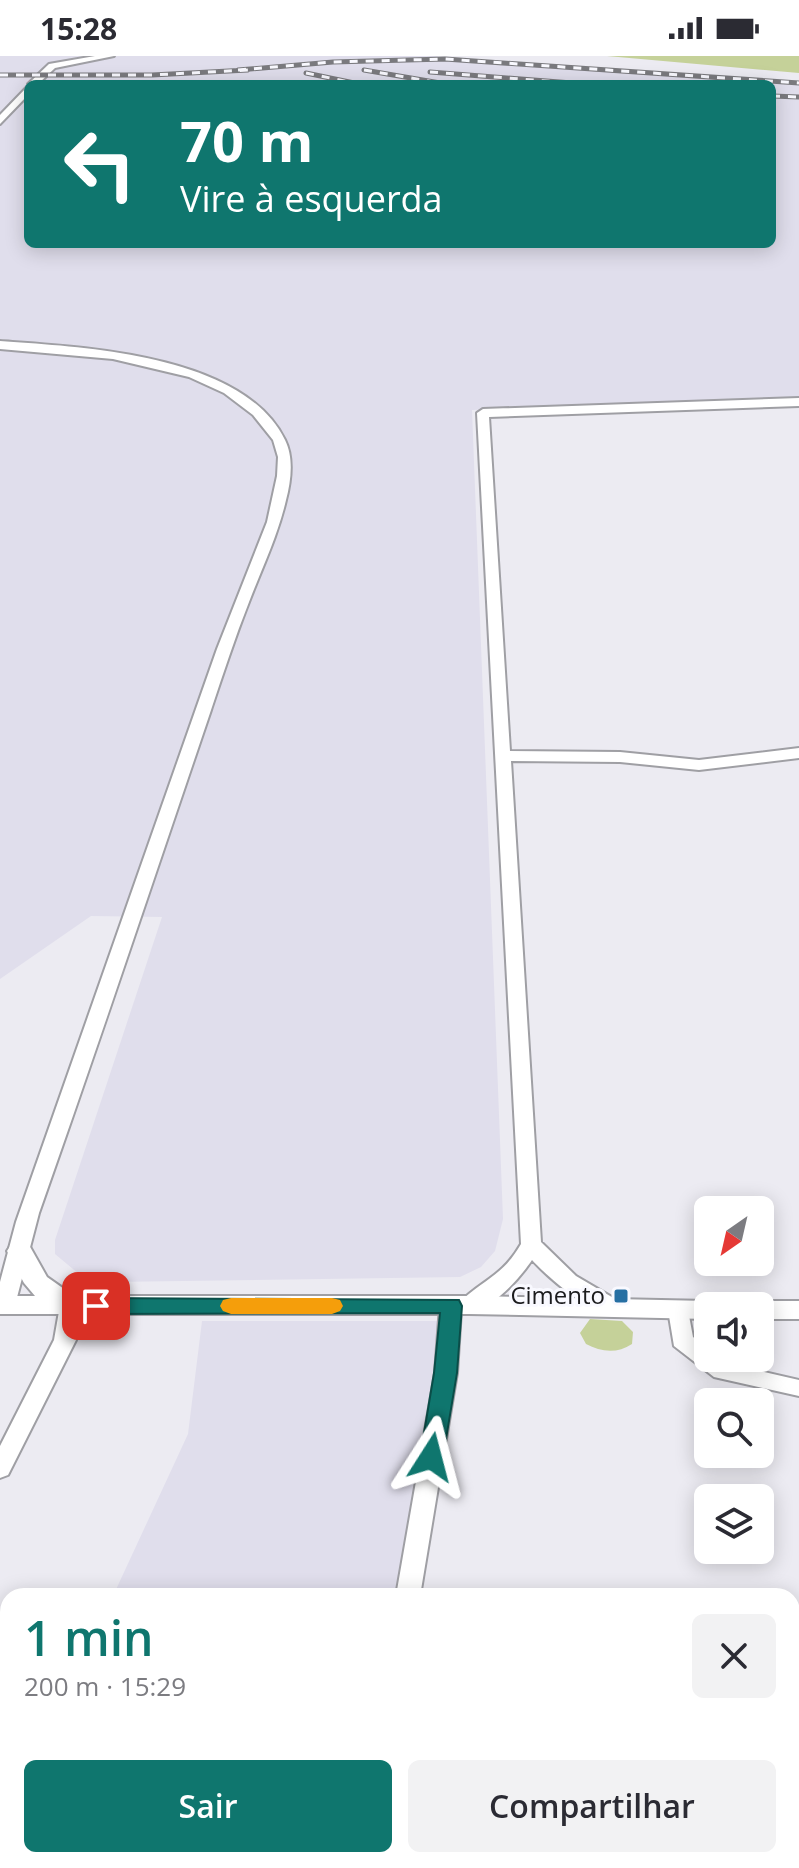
<!DOCTYPE html>
<html lang="pt">
<meta charset="utf-8">
<style>
body{margin:0;font-family:"Open Sans",sans-serif;background:#f2f2f3;color:#2b2b33;height:100vh;display:flex;flex-direction:column;font-size:30px;white-space:nowrap}
*{box-sizing:border-box;margin:0}
p{font-size:26px;color:#7c7c81}
.icon{flex:none;width:44px;height:44px;fill:none;stroke:currentColor;stroke-width:2;stroke-linecap:round;stroke-linejoin:round}
.map{position:relative;flex:1;overflow:hidden}
.drawer{position:absolute;left:0px;top:1532px;width:800px;height:280px;display:flex;flex-direction:column;background:#fff;border-radius:24px 24px 0 0;box-shadow:0 4px 20px #0003}
.drawer>*{flex:none}
.guide{position:absolute;left:24px;top:24px;width:752px;height:168px;border-radius:12px;box-shadow:0 4px 20px #0003;background:#0f766e;color:#fff;overflow:hidden}
.needle{width:52px;rotate:214deg}
.fabs{position:absolute;left:694px;top:1140px;display:grid;gap:16px}
.fabs a{display:grid;place-items:center;width:80px;height:80px;border-radius:12px;background:#fff;box-shadow:0 4px 20px #0003;font-size:40px}
.pin{position:absolute;display:grid;place-items:center;width:68px;height:68px;color:#fff;margin:-34px;border-radius:16px;box-shadow:0 4px 12px #0006}
.me{position:absolute;width:88px;margin:-44px;rotate:9deg;stroke-linejoin:round;filter:drop-shadow(0 0 6px #0008)}
.turn{display:flex;align-items:center;gap:28px;height:168px;padding:0 24px;font-size:36px}
.turn .icon{width:104px;height:104px;stroke-width:2.5}
.turn b{display:block;font-size:56px;line-height:68px}
.round{display:grid;place-items:center;flex:none;width:84px;height:84px;border-radius:12px;background:#f2f2f3}
.overview{display:flex;align-items:center;justify-content:space-between;height:136px;padding:0 24px}
h1{font-size:48px;font-weight:600;line-height:60px;color:#0f766e}
.button{display:flex;gap:16px;margin-top:auto;padding:16px 24px}
.button a{flex:1;height:92px;border-radius:12px;background:#0f766e;color:#fff;font-size:32px;font-weight:600;line-height:92px;text-align:center}
.button a+a{background:#f2f2f3;color:#2b2b33}
.status{display:flex;justify-content:space-between;align-items:center;height:56px;padding:0 40px;background:#fff;direction:ltr}
.status svg{height:22px;fill:currentColor}
.map>svg:first-child{display:block}
</style>
<div class="status"><b>15:28</b><svg viewBox="0 0 49 12"><path d="M0 12V9h3v3zM5 12V6h3v6zM10 12V3h3v9zM15 12V0h3v12zM26 1h20v11H26zM47 4h2v5h-2z"/></svg></div>
<div class="map">
<svg width="799" height="1812" viewBox="0 0 799 1812">
<rect width="100%" height="100%" fill="#ecebf2"/>
<path fill="#e0deec" fill-rule="evenodd" d="M0 0H437L442 4 799 29V342L472 354 503 1163 495 1195 481 1211 460 1221 110 1226 79 1218 55 1198V1184L162 861 91 860 0 923ZM28 28H772V188H28Z
M202 1265H451L403 1540H113L188 1378Z
M194 1804H356L354 1812H201Z"/>
<path fill="#c5d199" d="M607 0H799V17Z
M590 1263 622 1265 633 1276 632 1288C617 1298 601 1296 586 1288L580 1277Z"/>
<g fill="none" stroke-linecap="round" stroke-linejoin="round">
<defs>
<path id="minor" d="M95 0H114L55 12 38 28H28L49 8Z
M28 30V39L0 68V59Z
M0 285C83 291 243 298 285 384 294 402 291 425 286 444 278 479 262 512 249 546 235 581 223 618 211 654 154 822 98 990 39 1157L15 1249 12 1254 0 1256V1226L16 1166 217 593 267 466 277 420 278 401 273 384 253 359 224 337 189 321 113 303 0 293Z
M799 342V350L489 361 510 695 620 696 699 704 799 692V702L699 714 620 706 511 705 541 1186 576 1220 622 1247 625 1252 622 1257C596 1265 549 1222 532 1204 520 1222 486 1262 461 1254L457 1317 420 1540H396L435 1317 440 1250 443 1245 451 1242 460 1246C482 1224 502 1221 521 1188L477 357 483 353Z
M69 1241 77 1244 80 1249 76 1284 8 1419 0 1422V1390L54 1284 61 1244Z
M679 1246 687 1249 693 1281 708 1292V1302H720L729 1308 799 1324V1340L714 1321 674 1290 668 1254 671 1249Z
M792 1656H799V1678H792Z
M354 1804H382L380 1812H352Z
M575 1804H603L599 1812H571Z"/>
<path id="major" d="M20 1186 29 1189 47 1221 74 1240H469L708 1245 719 1250H708V1263L469 1258H0V1240H35L24 1227 7 1195 11 1189Z
M760 1245H799V1263H760V1250H749Z"/>
</defs>
<use href="#minor" stroke="#9f9fa4" stroke-width="4"/>
<use href="#major" stroke="#9f9fa4" stroke-width="4"/>
<use href="#minor" fill="#fff" fill-rule="evenodd"/>
<use href="#major" fill="#fff" fill-rule="evenodd"/>
<defs>
<path id="rail" d="M238 14 333 6 445 3 799 27
M364 14 446 28
M430 16 585 28
M306 17 359 28
M0 19H152L248 14
M772 40 799 41"/>
</defs>
<use href="#rail" stroke="#7a7a7e" stroke-width="5"/>
<use href="#rail" stroke="#f9f9ff" stroke-width="3" stroke-dasharray="8" stroke-linecap="butt"/>
</g>
<path fill="#0f766e" stroke="#0a4d48" stroke-width="2" d="M96 1242 459 1244 462 1250 457 1317 443 1401 440 1407 431 1410 423 1407 420 1401 434 1317 440 1257 96 1258 88 1256 85 1250 88 1244Z"/>
<path fill="#f59e0b" d="M231 1242H332L340 1244 343 1250 340 1255 332 1258H231L223 1255 220 1250 223 1244Z"/>
<rect fill="#266fa3" stroke="#f9f9ff" stroke-width="3" x="613" y="1232" width="16" height="16" rx="4"/>
<g text-anchor="middle" stroke-width="6" stroke-linejoin="round" paint-order="stroke">
<g font-size="24" fill="#1b1b1d" stroke="#f9f9ff" text-anchor="end">
<text x="605" y="1248">Cimento</text>
</g>
</g>
</svg>
<div class="fabs">
<a><svg class="needle" viewBox="-14 -14 28 28"><path d="M0-13l5 13h-10z" fill="#e53935"/><path d="M0 13l5-13h-10z" fill="#7c7c81"/></svg></a>
<a><svg class="icon" aria-label="sound" viewBox="0 0 24 24"><path d="M4 9h4l5-4v14l-5-4H4zM17 9q2 3 0 6"/></svg></a>
<a><svg class="icon" aria-label="search" viewBox="0 0 24 24"><circle cx="10" cy="10" r="6"/><path d="M15 15l6 6"/></svg></a>
<a><svg class="icon" aria-label="layers" viewBox="0 0 24 24"><path d="M12 4l9 5-9 5-9-5zM3 14l9 5 9-5"/></svg></a>
</div>
<div class="pin" style="left:96px;top:1250px;background:#d93025"><svg class="icon" aria-label="arrive" viewBox="0 0 24 24"><path d="M6 21V4h12l-3 4 3 4H6"/></svg></div>
<svg class="me" style="left:431px;top:1401px" viewBox="-20 -20 40 40"><path d="M0-17L14 15 0 8-14 15z" fill="#0f766e" stroke="#fff" stroke-width="4"/></svg>
<div class="guide">
<div class="turn"><svg class="icon" aria-label="left" viewBox="0 0 24 24"><path d="M17 20v-9H6M10 6l-5 5 5 5"/></svg><div><b>70 m</b>Vire à esquerda</div></div>
</div>
<section class="drawer">
<div class="overview"><div><h1>1 min</h1><p>200 m · 15:29</p></div><a class="round"><svg class="icon" aria-label="close" viewBox="0 0 24 24"><path d="M6 6l12 12M18 6L6 18"/></svg></a></div>
<div class="button"><a>Sair</a><a>Compartilhar</a></div>
</section>
</div>
